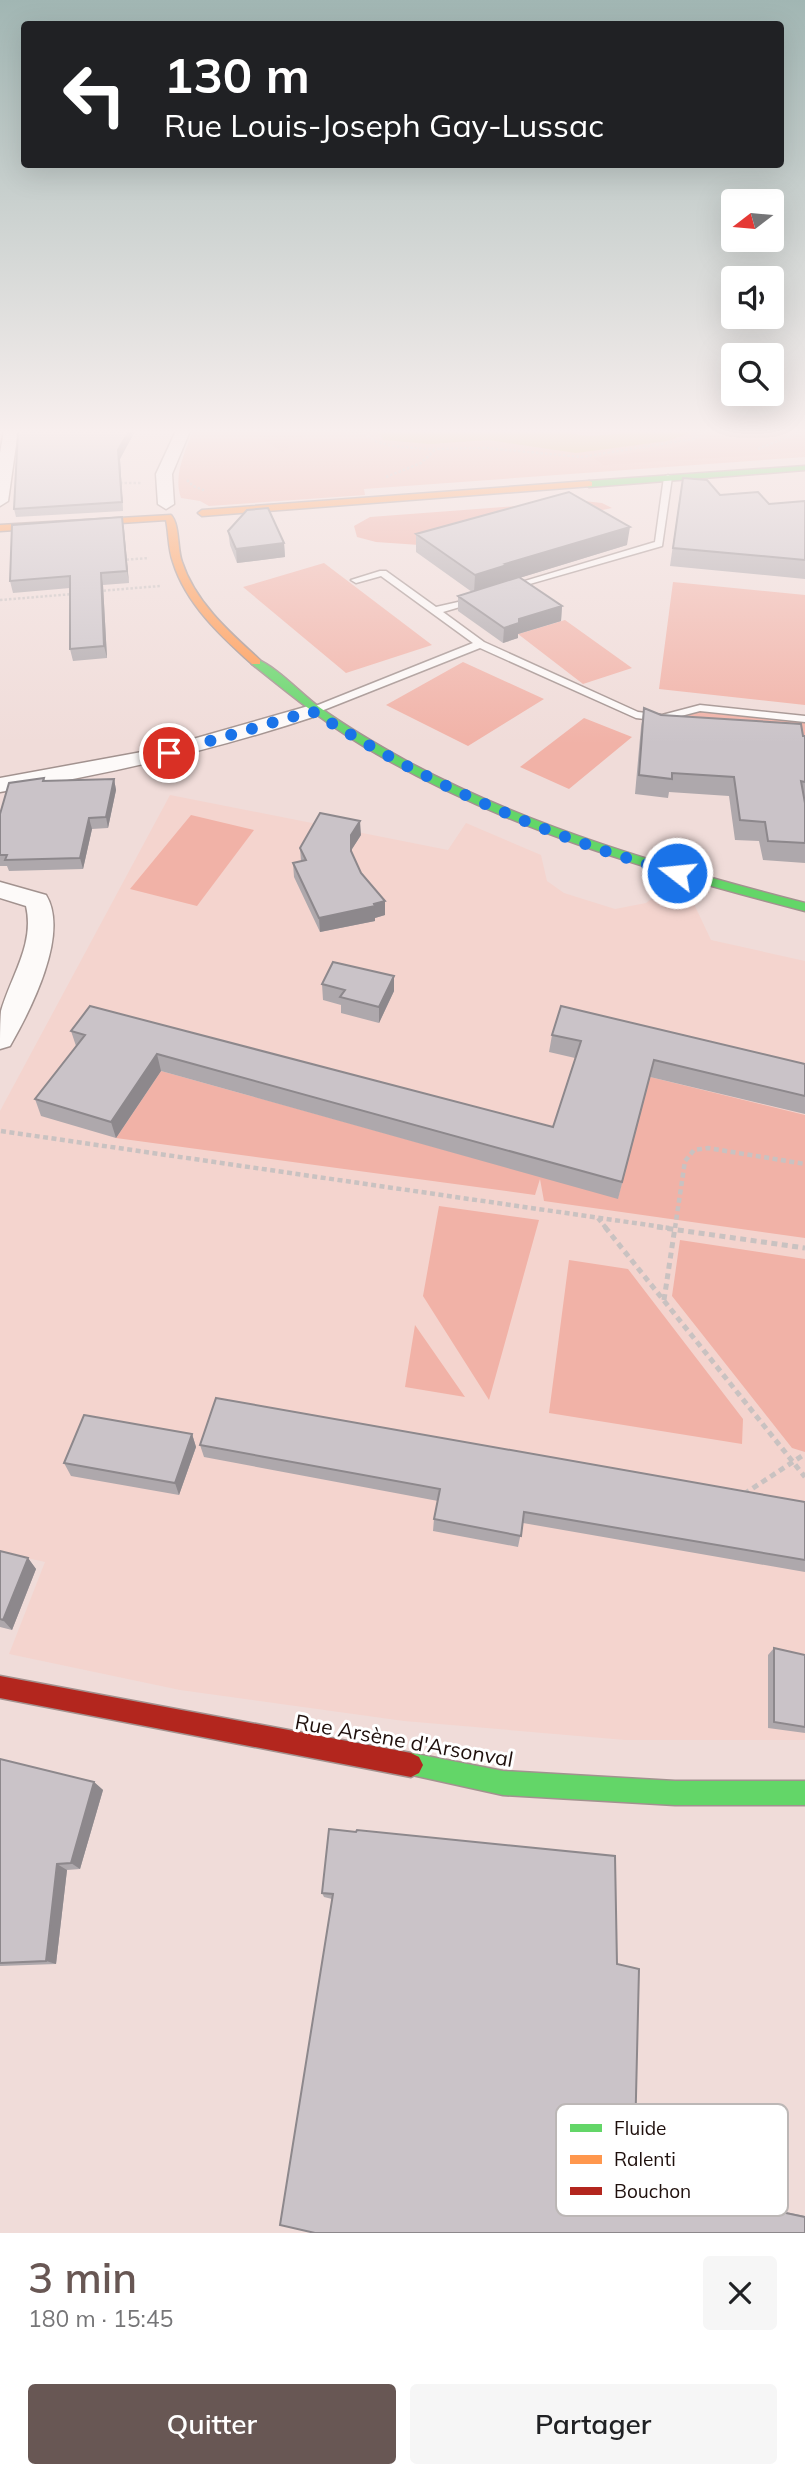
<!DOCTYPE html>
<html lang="fr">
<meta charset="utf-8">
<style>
body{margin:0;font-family:Mulish,sans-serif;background:#f6f6f6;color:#202124;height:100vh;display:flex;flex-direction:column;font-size:26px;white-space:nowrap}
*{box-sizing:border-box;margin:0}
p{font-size:23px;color:#757577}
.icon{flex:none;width:38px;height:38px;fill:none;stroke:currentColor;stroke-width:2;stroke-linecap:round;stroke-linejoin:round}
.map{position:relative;height:2233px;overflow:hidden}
.details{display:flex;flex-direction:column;background:#fff;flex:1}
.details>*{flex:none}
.banner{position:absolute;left:21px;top:21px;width:763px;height:147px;border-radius:7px;box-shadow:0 7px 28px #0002;background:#202124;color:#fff;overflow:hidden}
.needle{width:46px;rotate:254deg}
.controls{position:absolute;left:721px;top:189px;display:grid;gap:14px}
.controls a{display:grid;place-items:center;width:63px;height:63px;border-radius:7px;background:#fff;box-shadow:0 7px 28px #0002;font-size:35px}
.pin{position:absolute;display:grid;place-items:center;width:60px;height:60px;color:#fff;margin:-30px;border:4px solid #fff;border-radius:50%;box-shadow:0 2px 7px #0007}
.me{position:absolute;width:77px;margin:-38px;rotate:286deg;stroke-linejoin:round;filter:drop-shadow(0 0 5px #0008)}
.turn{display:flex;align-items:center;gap:24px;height:147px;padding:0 28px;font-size:32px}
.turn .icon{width:91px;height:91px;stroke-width:2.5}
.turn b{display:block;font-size:49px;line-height:60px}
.round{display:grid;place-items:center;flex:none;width:74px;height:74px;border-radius:7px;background:#f6f6f6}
.summary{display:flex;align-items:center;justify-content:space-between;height:119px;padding:0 28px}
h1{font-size:42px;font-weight:600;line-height:52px;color:#685754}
.primary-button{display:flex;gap:14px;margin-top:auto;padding:14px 28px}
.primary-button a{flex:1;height:80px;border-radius:7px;background:#685754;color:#fff;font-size:28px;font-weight:600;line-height:80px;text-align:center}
.primary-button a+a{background:#f6f6f6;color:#202124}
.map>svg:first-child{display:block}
</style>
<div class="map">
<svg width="805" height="2233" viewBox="0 0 805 2233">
<rect width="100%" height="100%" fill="#f0dcd9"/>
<path fill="#f4d4ce" d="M170 795 448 850 466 823 541 855 547 881 564 893 615 909 646 903 659 893 694 904 711 940 805 961V1740H625L404 1721 180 1690 9 1654 45 1562 0 1552V1111Z"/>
<path fill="#f1b2a7" d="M193 431H805V457L364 489 365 495 209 506 200 501 181 498C173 475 185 452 193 431Z
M324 563 432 645 346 673 243 587Z
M673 582 805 595V705L659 689Z
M565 620 632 668 583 684 518 634Z
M463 662 544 699 468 746 386 705Z
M698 710 805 722V741L662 732Z
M584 718 632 737 569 789 520 767Z
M191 815 254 830 197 906 130 889Z
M161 1071 618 1198 650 1077 805 1115V1238L544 1201 540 1179 535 1195 116 1138Z
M439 1206 539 1220 489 1400 423 1296Z
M680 1240 805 1259V1452L792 1448 672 1296Z
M569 1260 628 1269 743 1419 742 1444 549 1413Z
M415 1325 465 1397 405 1387Z"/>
<path fill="#eea99e" d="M230 431H301L303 438H290L289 449 282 452 256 434Z
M724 431H787L805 437V452L603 465 594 458 677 447Z
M584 501 602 503 612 508 434 546 376 542 357 537 354 526 370 517Z"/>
<path fill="#d7b864" d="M377 431H551L590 436 651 431H697L667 441 576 453 488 440 430 444 383 440Z"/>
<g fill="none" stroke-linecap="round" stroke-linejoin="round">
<defs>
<path id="lane" d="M668 475 672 477 662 546 505 591V587L655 542 664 477Z
M380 571H386L436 607 480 597V601L443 612 484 642 638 712 662 715 700 705 805 716V722L700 711 662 721 636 718 480 648 316 713H308V709L473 643 381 576 356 583 351 580Z"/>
<path id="street" d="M4 431H18L8 501 0 506V453Z
M176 431H190L172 474 174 504 166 509 158 504 156 474Z
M312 705 319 707 322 711 319 715C215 750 109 774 0 792V778L158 749Z
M0 882 46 895C70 934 30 1011 10 1046L0 1049C0 1037 0 1022 1 1011 11 976 35 944 26 906L0 898Z"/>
<path id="fast" d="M805 466V470L589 487 585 484 589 481Z
M256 659C277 667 300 693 319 707 348 728 379 746 410 763 534 829 669 868 805 903V911C657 873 511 831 377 754 332 729 292 696 252 664L251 662Z
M411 1753 503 1771 675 1781H805V1805H675L503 1795 403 1773 399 1765 403 1757Z"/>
<path id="slow" d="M589 481 592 482V486L202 516 198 513 202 510Z
M171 515C180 525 177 549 182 562 195 602 229 632 260 660V664H252C221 636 186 604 173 562 168 548 169 534 166 520L0 531V525Z"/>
<path id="jam" d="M0 1676 411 1753 419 1757 423 1765 419 1773 411 1777 0 1698Z"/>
</defs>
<use href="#lane" stroke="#a2928f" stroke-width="3"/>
<use href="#street" stroke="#a2928f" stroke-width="3"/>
<use href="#fast" stroke="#a2928f" stroke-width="3"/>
<use href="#slow" stroke="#a2928f" stroke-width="3"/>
<use href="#jam" stroke="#a2928f" stroke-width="3"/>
<path stroke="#c9c2c1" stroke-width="2.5" stroke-dasharray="2.5 2" stroke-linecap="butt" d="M346 431 365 434 377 442 393 446 426 449 486 448 581 457 693 439 706 431
M758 449 802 431
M386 477 421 463 436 449
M187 480 193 486 206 491
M120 483H141
M122 560 149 558
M99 591 160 586
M0 600 73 594"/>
<path stroke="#c9c2c1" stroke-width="4.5" stroke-dasharray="5 3.5" stroke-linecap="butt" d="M1 1131 669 1228
M598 1218 606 1228
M675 1228 685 1161 694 1150 708 1148 805 1164"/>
<path stroke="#c9c2c1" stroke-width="5" stroke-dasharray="6 4.5" stroke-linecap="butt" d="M605 1227 805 1477
M657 1227 805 1248
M664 1300 675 1227
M744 1494 805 1454"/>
<use href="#lane" fill="#fdfaf9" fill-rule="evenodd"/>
<use href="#street" fill="#fdfaf9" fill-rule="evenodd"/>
<use href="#fast" fill="#63d668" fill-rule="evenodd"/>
<use href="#slow" fill="#ff974d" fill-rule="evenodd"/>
<use href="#jam" fill="#b3261e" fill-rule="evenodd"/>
</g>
<path fill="#aea8ac" d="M18 431H135L120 459 123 511 16 517 14 509Z
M680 495H720L769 504 805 501V579L670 566Z
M122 517 129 583 103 585 107 658 73 661 70 649V588L13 593 10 581Z
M228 531 284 543 285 557 237 563 230 545Z
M416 534 627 545 519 578 562 606 561 621 518 634V638L503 643 458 611V596L472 592 416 552Z
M644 708 661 715 805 736V863L763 860 759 841 735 840 729 796 669 792 668 798 635 794 641 727Z
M44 778 45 781 114 779 116 790 108 828 92 829 83 869 9 871 7 866H0V814Z
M361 835 352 849V853L361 873 385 901V915L375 918V921L320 932 294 877 293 863 301 861 300 848Z
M322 984 394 991 379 1023 341 1013V1005L323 1000Z
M71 1031 553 1127 575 1058 549 1052 552 1035 805 1064V1114L650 1077 618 1199 161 1071 116 1138 41 1116 35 1099 76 1046Z
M192 1434 196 1447 179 1495 71 1476 64 1463Z
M200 1445 805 1502V1572L523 1523 518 1547 433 1531 434 1519 438 1501 204 1457Z
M0 1551 28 1558 36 1569 12 1630 0 1627Z
M774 1648 805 1655V1733L768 1728V1655Z
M0 1759 94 1782 103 1790 80 1869 67 1870 56 1964 0 1966Z
M329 1829 617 1964 634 2180 805 2216V2233H315L332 1899 324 1897 322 1893Z"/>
<path fill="#8d888c" d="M129 431H135L120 459 123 511 118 450Z
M122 517 124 529 129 583 127 571Z
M630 527 627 545 506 582 474 593 475 575 505 564Z
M284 543 285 557 237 563 236 549Z
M101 573 103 585 107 658 104 646Z
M562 606 561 621 518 634V638L503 643 504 628 519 619Z
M114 779 116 790 108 828 106 817Z
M89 818 92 829 83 869 80 858Z
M360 821 361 835 352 849 351 865V835Z
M385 901V915L375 918V921L320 932 319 918Z
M394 976V991L379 1023V1007Z
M157 1054 161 1071 116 1138 111 1122Z
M192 1434 196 1447 179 1495 175 1483Z
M28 1558 36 1569 12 1630 3 1620Z
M94 1782 103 1790 80 1869 71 1863Z
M57 1864 67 1870 56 1964 46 1961Z"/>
<path fill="#cac3c8" stroke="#8d888c" stroke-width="2" d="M18 431H129L118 450 122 502 14 509Z
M683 478 707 480 720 495 758 492 769 504 805 501V560L673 548Z
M569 492 630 527 505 564 507 565 475 575 416 534Z
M268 508 284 543 236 549 228 531 247 510Z
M122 517 127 571 101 573 104 646 70 649V576L10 581 12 525Z
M519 577 562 606 519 619V623L504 628 458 596Z
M644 708 661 715 801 724 803 736H805V782L801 781 805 803V843L768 841 765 822 740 820 734 777 672 773V779L639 775Z
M44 778 43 781 114 779 106 817 89 818 80 858 5 860 7 855H0V814L9 783Z
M320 813 360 821 351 835V851L361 873 385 901 374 904 375 906 319 918 293 863 306 860 300 848Z
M333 962 394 976 379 1007 340 997 345 990 322 984Z
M90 1006 553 1127 581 1041 552 1035 561 1006 805 1064V1096L654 1060 622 1182 157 1054 111 1122 35 1099 85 1035 71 1031Z
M216 1398 805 1502V1560L524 1512 521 1536 434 1519 440 1489 200 1445Z
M84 1415 192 1434 175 1483 64 1463Z
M0 1551 28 1558 3 1620 0 1619Z
M774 1648 805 1655V1727L774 1722Z
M0 1759 94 1782 71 1863 57 1864 46 1961 0 1963Z
M329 1829 356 1832 357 1830 615 1856 617 1964 639 1969 634 2181 805 2217V2233H315L280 2225 333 1894 322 1893Z"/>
<linearGradient id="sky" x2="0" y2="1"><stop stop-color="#a1b6b3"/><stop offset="0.58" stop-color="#f8efee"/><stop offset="1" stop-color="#f8efee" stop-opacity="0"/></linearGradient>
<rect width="805" height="744" fill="url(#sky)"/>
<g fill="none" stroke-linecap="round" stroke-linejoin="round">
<path stroke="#1a73e8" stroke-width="12" stroke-dasharray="0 21.6" d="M169 753 312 711C426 783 547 837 677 873"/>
</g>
<g text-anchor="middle" stroke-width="6" stroke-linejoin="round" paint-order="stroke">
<g font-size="21" fill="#1f100d" stroke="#fff">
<text transform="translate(404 1741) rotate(10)" y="7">Rue Arsène d'Arsonval</text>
</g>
</g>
<rect x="556" y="2104" width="232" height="112" rx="10" fill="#fff" stroke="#bcb7b6" stroke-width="2"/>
<rect x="570" y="2124" width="32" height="8" fill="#63d668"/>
<rect x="570" y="2155" width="32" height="9" fill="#ff974d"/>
<rect x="570" y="2187" width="32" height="8" fill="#b3261e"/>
<g font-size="19" fill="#1f100d">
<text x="614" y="2135">Fluide</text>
<text x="614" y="2166">Ralenti</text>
<text x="614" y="2198">Bouchon</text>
</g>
</svg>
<div class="controls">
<a><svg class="needle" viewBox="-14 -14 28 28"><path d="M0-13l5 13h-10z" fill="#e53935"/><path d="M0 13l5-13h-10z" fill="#757577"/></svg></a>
<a><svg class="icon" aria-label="sound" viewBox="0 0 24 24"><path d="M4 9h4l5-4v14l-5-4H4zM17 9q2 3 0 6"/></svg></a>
<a><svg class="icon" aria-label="search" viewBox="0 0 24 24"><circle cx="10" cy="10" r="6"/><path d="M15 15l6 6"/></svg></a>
</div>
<div class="pin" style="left:169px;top:753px;background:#d93025"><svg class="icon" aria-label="arrive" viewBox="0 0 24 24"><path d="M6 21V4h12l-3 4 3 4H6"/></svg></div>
<svg class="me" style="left:677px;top:873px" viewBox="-20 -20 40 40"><circle r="17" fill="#1a73e8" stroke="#fff" stroke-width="3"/><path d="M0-11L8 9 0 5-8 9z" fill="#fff"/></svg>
<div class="banner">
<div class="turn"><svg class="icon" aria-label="left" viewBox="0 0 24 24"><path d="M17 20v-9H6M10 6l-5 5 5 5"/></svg><div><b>130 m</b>Rue Louis-Joseph Gay-Lussac</div></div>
</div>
</div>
<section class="details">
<div class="summary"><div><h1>3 min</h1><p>180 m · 15:45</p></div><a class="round"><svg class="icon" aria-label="close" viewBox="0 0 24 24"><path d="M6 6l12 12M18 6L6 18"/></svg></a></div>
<div class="primary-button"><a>Quitter</a><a>Partager</a></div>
</section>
